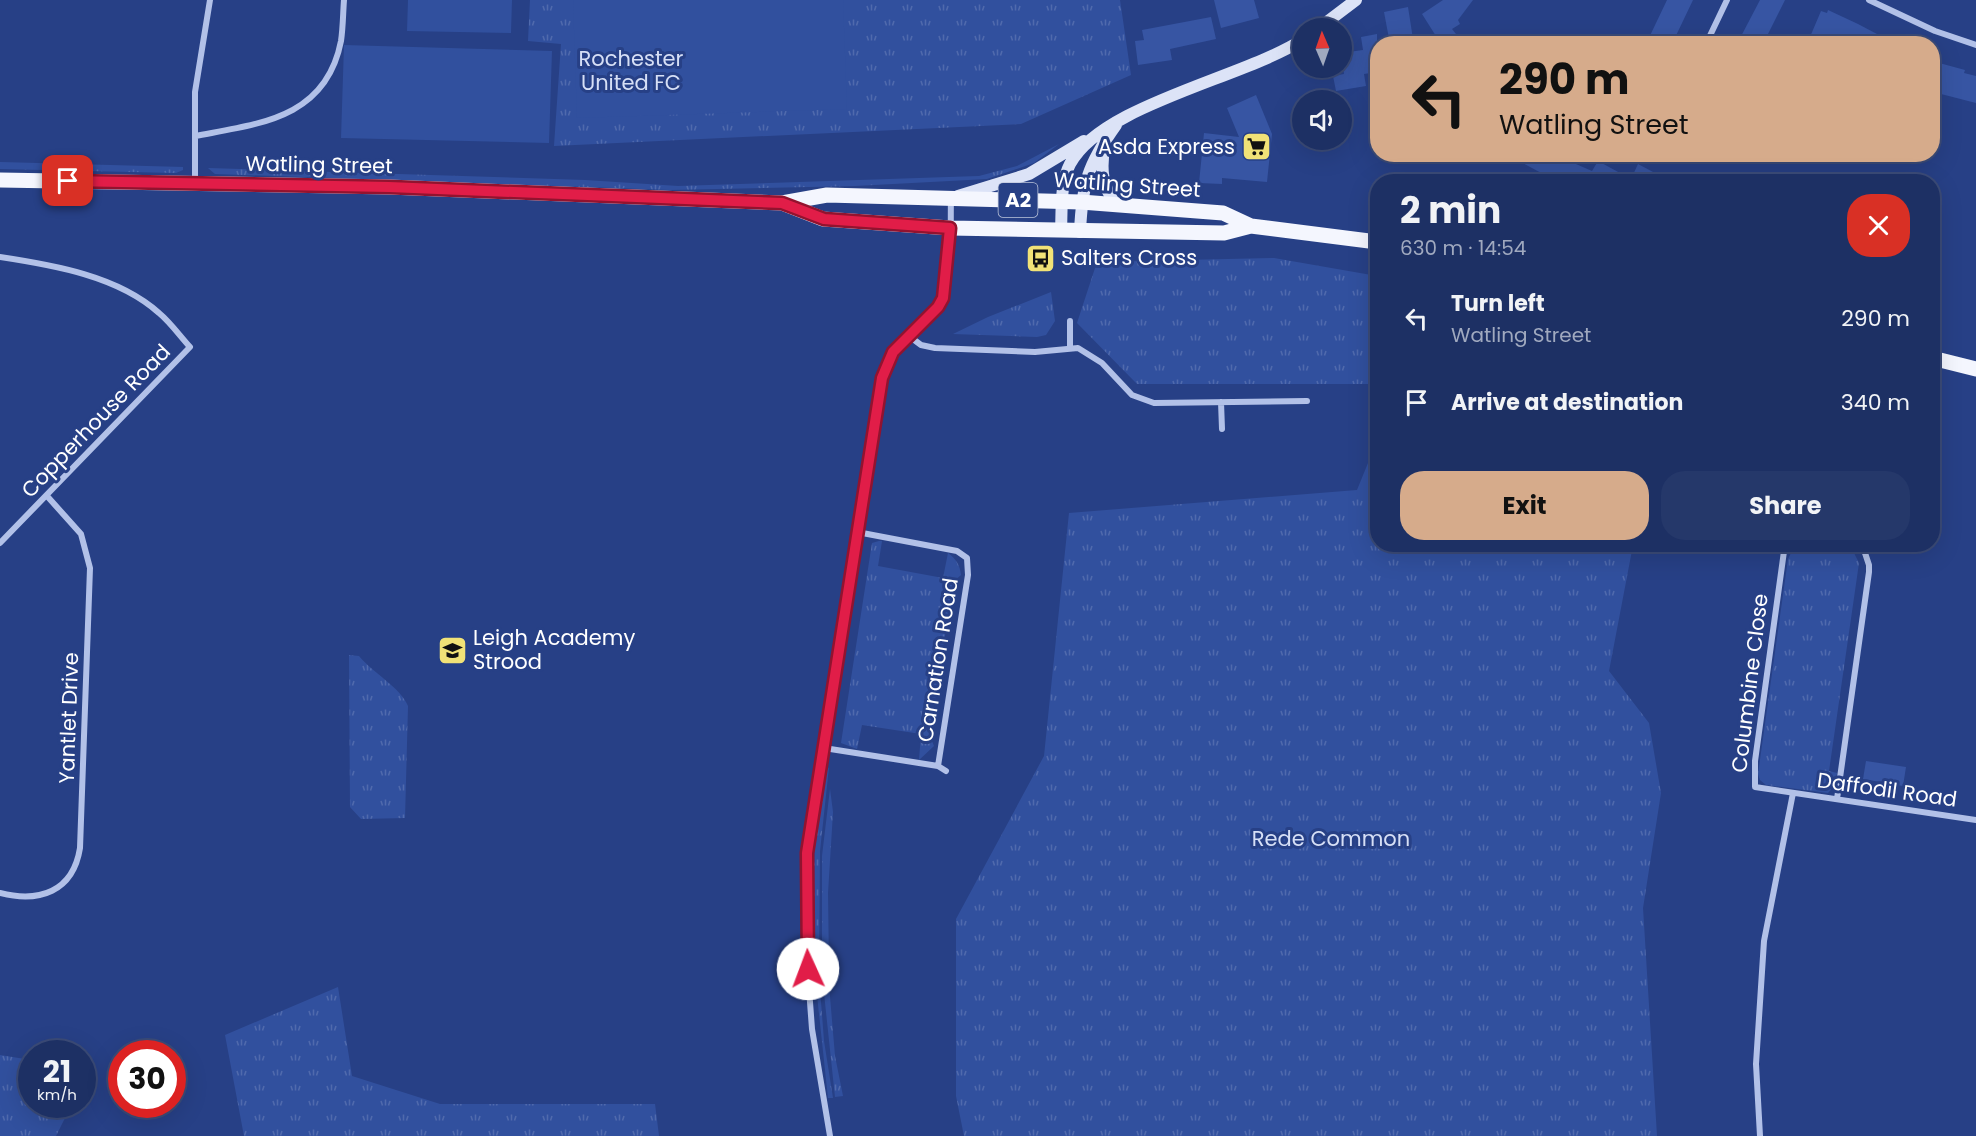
<!DOCTYPE html>
<meta charset="utf-8">
<style>
body{margin:0;font-family:Poppins,sans-serif;background:#25386a;color:#f1f3f6;height:100vh;display:flex;flex-direction:column;font-size:22px;white-space:nowrap}
*{box-sizing:border-box;margin:0}
p{font-size:20px;color:#a0a9bf}
.icon{flex:none;width:33px;height:33px;fill:none;stroke:currentColor;stroke-width:2;stroke-linecap:round;stroke-linejoin:round}
.map{position:relative;flex:1;overflow:hidden}
.drawer{position:absolute;left:1370px;top:174px;width:570px;height:378px;display:flex;flex-direction:column;background:#1d3064;border-radius:24px;box-shadow:0 6px 24px #0002,0 0 0 2px #3b4b78}
.drawer>*{flex:none}
.top-card{position:absolute;left:1370px;top:36px;width:570px;height:126px;border-radius:24px;box-shadow:0 6px 24px #0002,0 0 0 2px #3b4b78;background:#d6ab8b;color:#111;overflow:hidden}
.needle{width:39px;rotate:358deg}
.buttons{position:absolute;left:1292px;top:18px;display:grid;gap:12px}
.buttons a{display:grid;place-items:center;width:60px;height:60px;border-radius:50%;background:#1d3064;box-shadow:0 6px 24px #0002,0 0 0 2px #3b4b78;font-size:30px}
.speed{position:absolute;left:18px;top:1040px;display:flex;gap:12px;font-size:30px;font-weight:700;text-align:center}
.speed>*{display:grid;place-content:center;width:78px;height:78px;border-radius:50%;background:#1d3064;box-shadow:0 6px 24px #0002,0 0 0 2px #3b4b78;line-height:1}
.speed small{font-size:15px;font-weight:400}
.speed .limit{border:9px solid #d22;background:#fff;color:#111}
.pin{position:absolute;display:grid;place-items:center;width:51px;height:51px;color:#fff;margin:-26px;border-radius:12px;box-shadow:0 3px 9px #0006}
.me{position:absolute;width:66px;margin:-33px;rotate:358deg;stroke-linejoin:round;filter:drop-shadow(0 0 4px #0008)}
.turn{display:flex;align-items:center;gap:21px;height:126px;padding:0 30px;font-size:27px}
.turn .icon{width:78px;height:78px;stroke-width:2.5}
.turn b{display:block;font-size:42px;line-height:51px}
.round{display:grid;place-items:center;flex:none;width:63px;height:63px;border-radius:24px;background:#25386a}
.overview{display:flex;align-items:center;justify-content:space-between;height:102px;padding:0 30px}
h1{font-size:36px;font-weight:700;line-height:45px}
.button{display:flex;gap:12px;margin-top:auto;padding:12px 30px}
.button a{flex:1;height:69px;border-radius:24px;background:#d6ab8b;color:#111;font-size:24px;font-weight:700;line-height:69px;text-align:center}
.button a+a{background:#25386a;color:#f1f3f6}
ul{padding:0;list-style:none}
li{display:flex;align-items:center;gap:18px;height:84px;padding:0 30px}
li div{flex:1}
li b{display:block;font-size:22px}
li em{font-style:normal}
.map>svg:first-child{display:block}
</style>
<div class="map">
<svg width="1976" height="1136" viewBox="0 0 1976 1136">
<defs>
<pattern id="grass-tufts" width="24" height="20" patternUnits="userSpaceOnUse" patternTransform="scale(1.5)"><rect width="24" height="20" fill="#31509e"/><path d="M3 7l-1-3M5 7V3M7 7l1-3M15 17l-1-3M17 17v-4M19 17l1-3" fill="none" stroke="#506aad"/></pattern>
</defs>
<rect width="100%" height="100%" fill="#274086"/>
<path fill="url(#grass-tufts)" d="M530 0H1120L1131 75 1021 124 554 146 561 44 528 41Z
M1059 144 1034 163 987 179 855 186 670 190 215 174 208 168 585 180 678 186 979 176 1017 166Z
M0 162 183 167V170L176 173 0 169Z
M1274 258 1377 276V384H1137L1077 323 1097 262Z
M1051 292 1055 321 1046 335 1037 337 953 334 988 317Z
M1377 441V544L1633 545 1609 671 1649 723 1661 793 1643 908 1657 1136H964L956 1096V919L1044 756 1069 513 1357 490Z
M879 541H882L878 566 943 578 948 553C956 559 960 565 961 575L953 582 930 736 934 746 919 760 921 734 862 725 857 749 841 743 872 543Z
M1795 545H1850L1859 563 1829 771 1837 773 1835 785 1828 793 1766 785 1760 780 1758 774 1788 559Z
M349 655 359 656C373 673 401 688 408 706L405 818 361 819 350 807Z
M829 767 820 851 819 973H814C813 933 810 798 829 767Z
M830 789 833 812 828 893 829 970 822 972V856Z
M828 973 835 1056 843 1096 835 1097 822 974Z
M815 976H819L824 1041 833 1098H828Z
M338 987 352 1076 440 1104H655L659 1136H244L225 1035Z
M0 1055 31 1060 32 1104H72L56 1136H0Z"/>
<path fill="#31509e" d="M408 0H512L511 33 407 31Z
M573 0H843L847 109 577 118Z
M344 45 552 51 549 143 341 138Z"/>
<path fill="#3755a3" d="M1214 0H1254L1259 18 1221 28Z
M1443 0H1473L1458 20 1460 24 1452 29 1456 34 1452 37 1457 44H1441L1422 14Z
M1667 0H1693L1672 44H1646Z
M1760 0H1785L1763 44H1737Z
M1408 7 1413 39 1405 41 1406 44H1390L1384 12Z
M1828 10 1858 24 1896 44H1807L1821 11 1827 13Z
M1211 17 1216 39 1170 49 1172 60 1138 65 1135 41 1144 40 1142 30Z
M1377 34V72L1364 74 1366 86 1336 91 1333 76 1344 74 1341 53 1363 50 1361 37Z
M1932 61 1965 70 1964 73 1976 76V103L1941 94 1942 88 1932 85Z
M1256 95 1272 134 1267 182 1222 178V184L1199 183 1204 133 1239 137 1227 108Z
M1506 154H1553L1592 171 1598 161 1631 179 1638 164 1672 182H1567L1547 172 1545 175Z
M1866 761 1906 767 1903 786 1863 779Z"/>
<g fill="none" stroke-linecap="round" stroke-linejoin="round">
<path stroke="#b2c1e8" stroke-width="6" d="M1869 0 1935 31 1976 45
M1706 44 1727 0
M195 136C258 124 326 119 341 41 343 28 343 13 344 0
M195 183V92L210 0
M0 257C53 265 118 276 159 313 170 322 180 336 190 347L0 543
M909 336 921 345 935 348 1035 352 1078 348 1102 363 1132 395 1154 403 1307 401
M1070 347V321
M1221 402 1222 429
M1785 544 1755 761V787L1976 820
M824 748 938 766 968 575 967 558 957 551 857 532
M938 766 946 771
M1837 799 1869 572V565L1862 544
M0 893C39 903 73 892 80 848L90 568 81 534 47 496
M830 1136 812 1029 806 948 807 853 882 378 893 353 938 307C954 283 950 227 951 198
M1760 1136 1756 1064 1764 941 1793 793"/>
<path stroke="#dce3f7" stroke-width="12" d="M1319 28 1356 0
M1105 145C1100 168 1102 186 1116 205
M958 196 1029 174 1084 141
M1061 231C1062 210 1060 183 1070 164 1101 105 1243 78 1302 40
M1080 232C1082 184 1088 164 1116 125"/>
<path stroke="#f4f6fe" stroke-width="15" d="M0 180 389 187 782 203 827 195 1081 202 1223 213 1251 226
M782 203 823 219 950 228 1224 233 1251 226 1377 242
M1932 358 1976 369"/>
</g>
<g fill="none" stroke-linecap="round" stroke-linejoin="round">
<defs>
<path id="route" d="M68 181 389 187 782 203 824 219 950 228 943 298 938 307 893 352 882 378 807 853 808 969"/>
</defs>
<use href="#route" stroke="#92132f" stroke-width="15"/>
<use href="#route" stroke="#e11d48" stroke-width="10"/>
</g>
<defs>
<symbol id="supermarket-square" viewBox="-11 -11 22 22"><rect x="-9" y="-9" width="18" height="18" rx="4" fill="#f1e277" stroke="#274086"/><path d="M-6-5.5h2.5l.6 2H6L4.5 2H-2.5L-4.4-4H-6ZM-1.5 3.2a1.3 1.3 0 1 0 .1 0ZM3 3.2a1.3 1.3 0 1 0 .1 0Z" fill="#111"/></symbol>
<symbol id="bus-square" viewBox="-11 -11 22 22"><rect x="-9" y="-9" width="18" height="18" rx="4" fill="#f1e277" stroke="#274086"/><path d="M-5-6H5V4H4V6H2V4H-2V6H-4V4H-5ZM-3.5-4V0h7V-4ZM-3.5 1.2v1.5H-2V1.2ZM2 1.2v1.5H3.5V1.2Z" fill="#111"/></symbol>
<symbol id="school-square" viewBox="-11 -11 22 22"><rect x="-9" y="-9" width="18" height="18" rx="4" fill="#f1e277" stroke="#274086"/><path d="M0-5L7-2L0 1L-7-2ZM-4 1L0 2.5L4 1V4Q0 6-4 4Z" fill="#111"/></symbol>
</defs>
<g fill-rule="evenodd">
<use href="#supermarket-square" x="1240" y="130" width="33" height="33"/>
<use href="#bus-square" x="1024" y="242" width="33" height="33"/>
<use href="#school-square" x="436" y="634" width="33" height="33"/>
</g>
<g text-anchor="middle" stroke-width="6" stroke-linejoin="round" paint-order="stroke">
<rect fill="#274086" stroke="#bec6db" stroke-width="1.5" x="998.5" y="183" width="39" height="34" rx="4.5"/>
<g font-size="20" font-weight="bold" fill="#fff">
<text x="1018" y="207">A2</text>
</g>
<g font-size="21" fill="#d6dff6" stroke="#274086">
<text x="631" y="66">Rochester<tspan x="631" dy="24">United FC</tspan></text>
<text x="1331" y="846">Rede Common</text>
</g>
<g font-size="21" fill="#fff" stroke="#274086" text-anchor="start">
<text x="1235" y="154" text-anchor="end">Asda Express</text>
<text x="1061" y="265">Salters Cross</text>
<text x="473" y="645">Leigh Academy<tspan x="473" dy="24">Strood</tspan></text>
</g>
<g font-size="21" fill="#fff" stroke="#274086">
<text transform="translate(319 165) rotate(1)" y="7">Watling Street</text>
<text transform="translate(1127 185) rotate(4)" y="7">Watling Street</text>
<text transform="translate(96 421) rotate(-46)" y="7">Copperhouse Road</text>
<text transform="translate(938 660) rotate(-81)" y="7">Carnation Road</text>
<text transform="translate(1750 683) rotate(-83)" y="7">Columbine Close</text>
<text transform="translate(69 718) rotate(-88)" y="7">Yantlet Drive</text>
<text transform="translate(1887 790) rotate(8)" y="7">Daffodil Road</text>
</g>
</g>
</svg>
<div class="buttons">
<a><svg class="needle" viewBox="-14 -14 28 28"><path d="M0-13l5 13h-10z" fill="#e53935"/><path d="M0 13l5-13h-10z" fill="#a0a9bf"/></svg></a>
<a><svg class="icon" aria-label="sound" viewBox="0 0 24 24"><path d="M4 9h4l5-4v14l-5-4H4zM17 9q2 3 0 6"/></svg></a>
</div>
<div class="speed"><div>21<small>km/h</small></div><div class="limit">30</div></div>
<div class="pin" style="left:68px;top:181px;background:#d93025"><svg class="icon" aria-label="arrive" viewBox="0 0 24 24"><path d="M6 21V4h12l-3 4 3 4H6"/></svg></div>
<svg class="me" style="left:808px;top:969px" viewBox="-20 -20 40 40"><circle r="19" fill="#fff"/><path d="M0-13L10 11 0 6-10 11z" fill="#e11d48"/></svg>
<div class="top-card">
<div class="turn"><svg class="icon" aria-label="left" viewBox="0 0 24 24"><path d="M17 20v-9H6M10 6l-5 5 5 5"/></svg><div><b>290 m</b>Watling Street</div></div>
</div>
<section class="drawer">
<div class="overview"><div><h1>2 min</h1><p>630 m · 14:54</p></div><a class="round" style="background:#d93025;color:#fff"><svg class="icon" aria-label="close" viewBox="0 0 24 24"><path d="M6 6l12 12M18 6L6 18"/></svg></a></div>
<ul>
<li><svg class="icon" aria-label="left" viewBox="0 0 24 24"><path d="M17 20v-9H6M10 6l-5 5 5 5"/></svg><div><b>Turn left</b><p>Watling Street</p></div><em>290 m</em></li>
<li><svg class="icon" aria-label="arrive" viewBox="0 0 24 24"><path d="M6 21V4h12l-3 4 3 4H6"/></svg><div><b>Arrive at destination</b></div><em>340 m</em></li>
</ul>
<div class="button"><a>Exit</a><a>Share</a></div>
</section>
</div>
